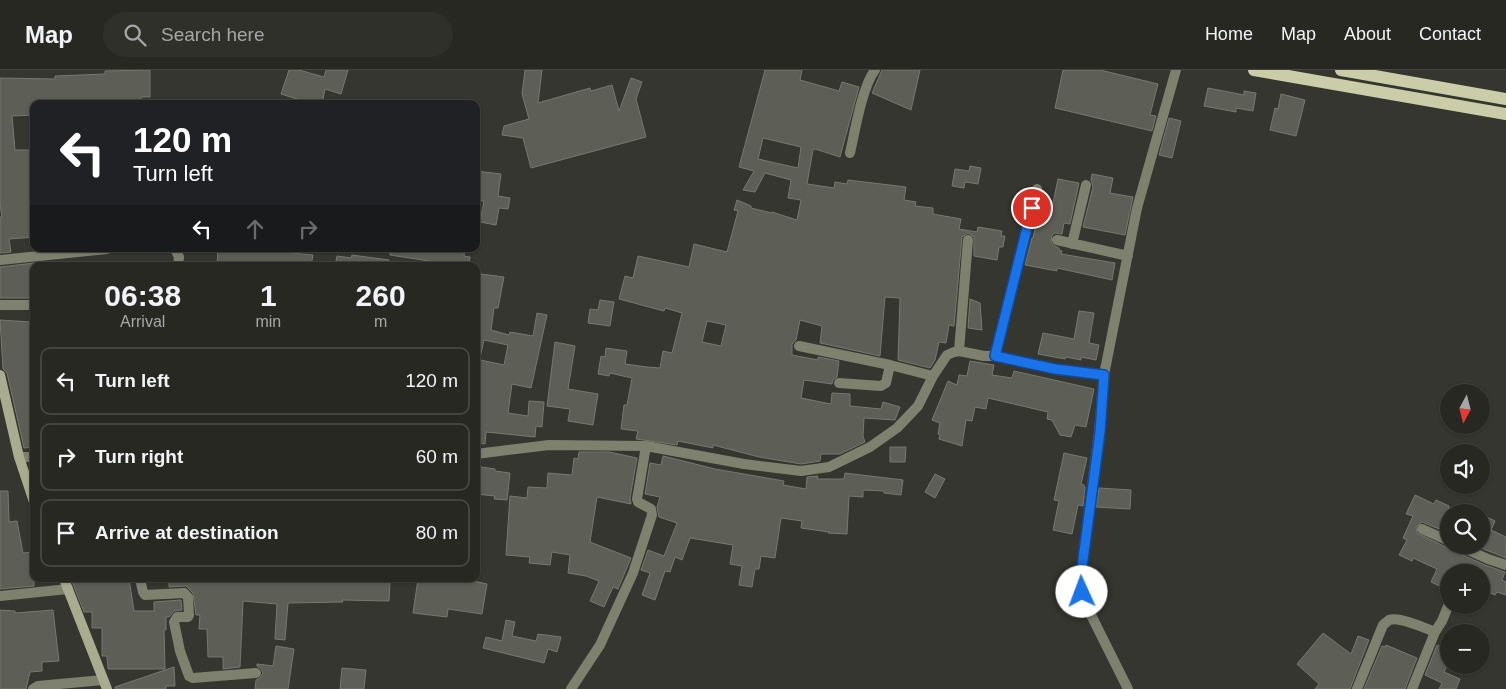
<!DOCTYPE html>
<meta charset="utf-8">
<style>
body{margin:0;font-family:Helvetica,sans-serif;background:#30302b;color:#f1f3f6;height:100vh;display:flex;flex-direction:column;font-size:19px;white-space:nowrap}
*{box-sizing:border-box;margin:0}
p{font-size:16px;color:#a5a6a6}
.icon{flex:none;width:28px;height:28px;fill:none;stroke:currentColor;stroke-width:2;stroke-linecap:round;stroke-linejoin:round}
.map{position:relative;flex:1;overflow:hidden}
.details{position:absolute;left:30px;top:192px;width:450px;height:320px;display:flex;flex-direction:column;background:#282823;border-radius:10px;box-shadow:0 1px 4px #0004,0 0 0 1px #444441}
.details>*{flex:none}
.hud{position:absolute;left:30px;top:30px;width:450px;height:152px;border-radius:10px;box-shadow:0 1px 4px #0004,0 0 0 1px #444441;background:#202124;color:#fff;overflow:hidden}
.needle{width:32px;rotate:187deg}
.tools{position:absolute;left:1440px;top:314px;display:grid;gap:10px}
.tools a{display:grid;place-items:center;width:50px;height:50px;border-radius:50%;background:#282823;box-shadow:0 1px 4px #0004,0 0 0 1px #444441;font-size:25px}
.pin{position:absolute;display:grid;place-items:center;width:42px;height:42px;color:#fff;margin:-21px;border:2px solid #fff;border-radius:50%;box-shadow:0 1px 5px #0007}
.me{position:absolute;width:55px;margin:-28px;rotate:358deg;stroke-linejoin:round;filter:drop-shadow(0 0 4px #0008)}
.turn{display:flex;align-items:center;gap:18px;height:105px;padding:0 20px;font-size:22px}
.turn .icon{width:65px;height:65px;stroke-width:2.5}
.turn b{display:block;font-size:35px;line-height:42px}
.lanes{display:flex;align-items:center;height:48px;padding:0 20px;background:#0003;justify-content:center;gap:25px;direction:ltr}
.lanes .off{opacity:.35}
.eta{display:flex;justify-content:space-evenly;align-items:center;height:85px;text-align:center}
.eta b{font-size:30px;font-weight:700;line-height:35px}
ul{padding:0;list-style:none}
li{display:flex;align-items:center;gap:15px;height:68px;margin:0 10px 8px;padding:0 10px;border:2px solid #444441;border-radius:10px}
li div{flex:1}
li b{display:block;font-size:19px}
li em{font-style:normal}
header{display:flex;align-items:center;gap:30px;box-sizing:border-box;height:70px;padding:0 25px;background:#282823;border-bottom:1px solid #444441}
header strong{font-size:24px}
nav{display:flex;gap:28px;margin-inline-start:auto;font-size:18px}
.search{width:350px;height:45px;background:#30302b;display:flex;align-items:center;gap:12px;box-sizing:border-box;padding:0 18px;border-radius:28px;color:#a5a6a6;font-size:19px}
.map>svg:first-child{display:block}
</style>
<header>
<strong>Map</strong>
<div class="search"><svg class="icon" aria-label="search" viewBox="0 0 24 24"><circle cx="10" cy="10" r="6"/><path d="M15 15l6 6"/></svg>Search here</div>
<nav><a>Home</a><a>Map</a><a>About</a><a>Contact</a></nav>
</header>
<div class="map">
<svg width="1506" height="619" viewBox="0 0 1506 619">
<rect width="100%" height="100%" fill="#35362f"/>
<path fill="#5d5e56" stroke="#777870" fill-rule="evenodd" d="M150 0V27H141V34H96V32H80L33 34V45L12 46 15 80H34V167L9 169 11 182 0 183V147H2L0 135V8L55 9V6L105 4V1Z
M289 0H299L324 7 326 0H348L341 24 325 19 322 34 300 30 281 24Z
M525 0H542L538 33 590 18 591 21 612 15 619 41 631 8 642 12 636 29 646 67 531 98 523 68 502 65 504 56 529 49 522 24Z
M765 0H802L800 10 839 21 842 12 859 17 840 87 815 79 813 80 807 114 834 118 835 112 847 114 848 110 906 117 904 130 916 132 915 136 933 138V144L961 149 959 159 977 162 978 157 1002 161 1001 166H1005L1003 177H999L997 190 974 186V167L968 163 962 167 954 256 949 255 946 273 939 272 935 290 930 298 898 290 900 228 885 227 880 286 820 273 822 256 800 250 796 270 792 274V285L818 290V287L839 291 837 307 833 310 832 314 804 310 801 328 831 334 832 323 850 324V336L881 339 883 332 900 337 895 350 864 348 863 366 865 372 840 384H821L820 391 801 394 759 387 713 375V378L678 371 677 375 636 369 638 361 621 359 624 335H627L632 308 610 303 609 306 598 304 601 286 605 287 606 278 627 281 625 294 647 297 660 298 663 281 672 283 682 243 665 238 664 241 619 229 625 206 633 208 638 186 689 197 694 174 727 182 738 141 734 140 737 130 751 136V138L772 143V142L797 150 801 130 788 128 791 110 765 103 755 122 743 120 754 101 739 97ZM763 68 801 77 798 98 758 89ZM707 251 726 255 721 276 702 272Z
M882 0H920L911 40 872 23Z
M1063 0H1100L1158 14 1150 45 1156 46 1152 61 1055 38Z
M1208 18 1244 25V21L1256 23 1253 41 1236 38V42L1204 36Z
M1281 24 1305 30 1296 66 1270 60 1275 38 1278 39Z
M1169 48 1181 51 1172 88 1159 85Z
M970 96 981 98 978 114 965 112 964 118 952 116 955 99 969 101Z
M476 101 501 104 498 126 510 128 508 139 499 138 496 155 480 152 484 131 476 130Z
M1092 104 1113 108 1110 123 1133 127 1125 165 1083 157 1093 117 1091 110Z
M1058 109 1079 113 1070 154 1064 153 1062 164 1055 163 1052 165 1051 172 1053 175 1059 178V180L1062 181 1061 184 1115 193 1112 210 1057 198V201L1025 195 1032 168H1033L1041 130 1053 133Z
M218 179H272V181L313 185 311 196 271 194V196H217Z
M390 179H465L464 186 470 187 468 196H435L436 192 390 185Z
M352 185 389 190V196H335L337 186 351 188Z
M34 193V228H0V197Z
M481 204 504 207 498 238H494L491 260 509 265 510 262 533 266 537 243 547 245 531 318 512 314 508 343 528 346 529 331 544 332 542 357 536 356 535 367 486 362 485 374 476 373 478 337H476V289L504 295 508 275 484 270 480 288 476 287V241Z
M970 229 980 233 982 260 968 258Z
M600 230 614 232 610 256 588 253 590 239 598 240Z
M1079 241 1094 243 1089 273 1099 275 1096 290 1081 287V290L1066 287 1065 289 1038 284 1043 263 1074 269Z
M0 250 31 252V268L34 300V377L24 378 7 303 3 299Z
M555 272 575 276 568 319 598 324 593 355 568 351 570 339 547 336Z
M970 291 994 295 992 305 1012 308 1014 301 1094 319 1086 357 1075 355 1071 367 1060 365 1052 350 1047 349 1048 342 988 328 986 339 975 337 972 351 966 350 962 376 939 369 940 365 938 364 940 353 932 350 948 311 957 315 959 305 967 306Z
M890 377H906L905 392H890Z
M579 382H609L637 388 630 428 631 434 597 427 590 472 631 488 618 519 613 517 604 537 590 531 599 511 586 506 568 503 570 485 552 482 550 495 529 493 530 487 506 485 510 426 527 428 528 417 547 418 548 403 572 405 574 388 578 389Z
M1064 383 1087 388 1081 414 1084 415V417H1085L1083 436 1078 435 1072 464 1053 460 1059 431 1054 430Z
M663 386 715 399 784 411 783 415 806 419 807 407 818 406 817 409H844L845 403 903 410 901 425 884 423V421L863 420V427L849 426 847 464 828 463 829 462 801 458 802 451 781 448 775 488 761 486 759 499H755L752 517 739 515 742 496 730 494 733 475 690 468 682 490 675 487 670 502 665 501 655 530 642 525 650 503 641 500 648 480 664 486 677 453 659 447 657 437 660 427 645 424 650 393 661 395Z
M481 397 495 399V401L510 403 507 430 494 429 495 426 476 424V406L480 407Z
M935 404 945 409 935 428 925 422Z
M1099 418 1131 420 1130 439 1096 437Z
M0 421H8L9 452 17 451 23 483 34 482V516L0 519Z
M1415 425 1434 434 1436 430 1449 436V463L1422 452 1416 457 1417 463 1446 477 1451 478 1454 481 1485 495 1505 502 1502 510 1506 512V525L1497 522 1495 525 1481 519V502H1449V508L1444 518 1431 512 1437 499 1413 488 1412 491 1399 485 1407 470 1403 468 1413 446 1406 444Z
M1481 444 1495 451 1491 460 1506 467V488L1481 478Z
M71 509H129L134 541H154V532L181 530 182 540 174 541 169 547H166V560H164L165 599H108L107 586H102V558H92V542H84Z
M169 509 267 510V509H297V510L371 509V511L390 512 389 531 342 530 343 532 288 533 285 570 275 569 277 534 243 531 240 597 223 599V587H208L207 559H199L200 545H196L193 523 186 516 169 517Z
M418 509H464L487 514 482 544 448 539 447 547 413 543Z
M0 540 15 541V543L53 540 59 591 42 592V601L30 602 26 619H0Z
M506 550 515 552 512 566 536 571 538 564 561 567 557 582 548 579 544 593 483 578 486 567 502 571Z
M1323 563 1351 584 1358 566 1369 570 1350 619H1315L1319 614 1297 594Z
M1386 575 1417 588 1405 619H1364L1382 576 1385 577Z
M1437 575 1449 580V592L1444 602 1460 609 1456 619H1439L1442 613 1425 605Z
M276 576 294 579 288 619H255L256 610 260 608 263 603 261 599 257 596V594L273 596Z
M174 597 175 616H166V619H115V617Z
M342 598 366 600 364 619H340Z"/>
<g fill="none" stroke-linecap="round" stroke-linejoin="round">
<path stroke="#7f816f" stroke-width="10" d="M850 83C855 61 862 17 875 0
M1057 170 1128 186
M1072 174 1086 115
M175 179 179 187 178 196
M0 190 107 179
M0 235H34
M799 276 890 295 933 306
M959 281 968 170
M995 286 1037 119
M839 313 881 316 886 313 890 295
M476 384 549 375 646 376 744 394 801 401 829 397 870 377 897 358 918 336 933 306 947 285 954 282 959 281 984 286H995L1055 299 1104 305
M19 387H34
M1422 459 1449 471
M1457 475 1488 489 1506 495
M140 509 143 522 145 525 184 523 188 527 189 545 188 547H177L174 552 180 581 189 606 193 608 256 603
M0 526 68 519
M1435 562 1442 551 1449 534
M33 619 38 616 103 610
M571 619 600 575 633 503 652 445 651 439 638 432 637 429 646 376
M1128 619 1085 533 1080 511 1099 362 1104 305 1137 138 1176 0
M1357 619 1383 555C1384 554 1388 551 1389 550 1399 546 1425 558 1435 562L1412 619"/>
<path stroke="#a9ac8f" stroke-width="10" d="M0 305 19 387 34 432
M64 509 107 619"/>
<path stroke="#cacda7" stroke-width="12" d="M1254 0 1506 44
M1341 0 1506 29"/>
</g>
<g fill="none" stroke-linecap="round" stroke-linejoin="round">
<defs>
<path id="route" d="M1032 138 995 286 1055 299 1104 305 1100 362 1080 512 1082 522"/>
</defs>
<use href="#route" stroke="#114b97" stroke-width="12"/>
<use href="#route" stroke="#1a73e8" stroke-width="9"/>
</g>
</svg>
<div class="tools">
<a><svg class="needle" viewBox="-14 -14 28 28"><path d="M0-13l5 13h-10z" fill="#e53935"/><path d="M0 13l5-13h-10z" fill="#a5a6a6"/></svg></a>
<a><svg class="icon" aria-label="sound" viewBox="0 0 24 24"><path d="M4 9h4l5-4v14l-5-4H4zM17 9q2 3 0 6"/></svg></a>
<a><svg class="icon" aria-label="search" viewBox="0 0 24 24"><circle cx="10" cy="10" r="6"/><path d="M15 15l6 6"/></svg></a>
<a>+</a>
<a>−</a>
</div>
<div class="pin" style="left:1032px;top:138px;background:#d93025"><svg class="icon" aria-label="arrive" viewBox="0 0 24 24"><path d="M6 21V4h12l-3 4 3 4H6"/></svg></div>
<svg class="me" style="left:1082px;top:522px" viewBox="-20 -20 40 40"><circle r="19" fill="#fff"/><path d="M0-13L10 11 0 6-10 11z" fill="#1a73e8"/></svg>
<div class="hud">
<div class="turn"><svg class="icon" aria-label="left" viewBox="0 0 24 24"><path d="M17 20v-9H6M10 6l-5 5 5 5"/></svg><div><b>120 m</b>Turn left</div></div>
<div class="lanes"><svg class="icon" aria-label="left" viewBox="0 0 24 24"><path d="M17 20v-9H6M10 6l-5 5 5 5"/></svg><svg class="icon off" aria-label="ahead" viewBox="0 0 24 24"><path d="M12 20V5M6 11l6-6 6 6"/></svg><svg class="icon off" aria-label="right" viewBox="0 0 24 24"><path d="M7 20v-9h11M14 6l5 5-5 5"/></svg></div>
</div>
<section class="details">
<div class="eta">
<div><b>06:38</b><p>Arrival</p></div>
<div><b>1</b><p>min</p></div>
<div><b>260</b><p>m</p></div>
</div>
<ul>
<li><svg class="icon" aria-label="left" viewBox="0 0 24 24"><path d="M17 20v-9H6M10 6l-5 5 5 5"/></svg><div><b>Turn left</b></div><em>120 m</em></li>
<li><svg class="icon" aria-label="right" viewBox="0 0 24 24"><path d="M7 20v-9h11M14 6l5 5-5 5"/></svg><div><b>Turn right</b></div><em>60 m</em></li>
<li><svg class="icon" aria-label="arrive" viewBox="0 0 24 24"><path d="M6 21V4h12l-3 4 3 4H6"/></svg><div><b>Arrive at destination</b></div><em>80 m</em></li>
</ul>
</section>
</div>
